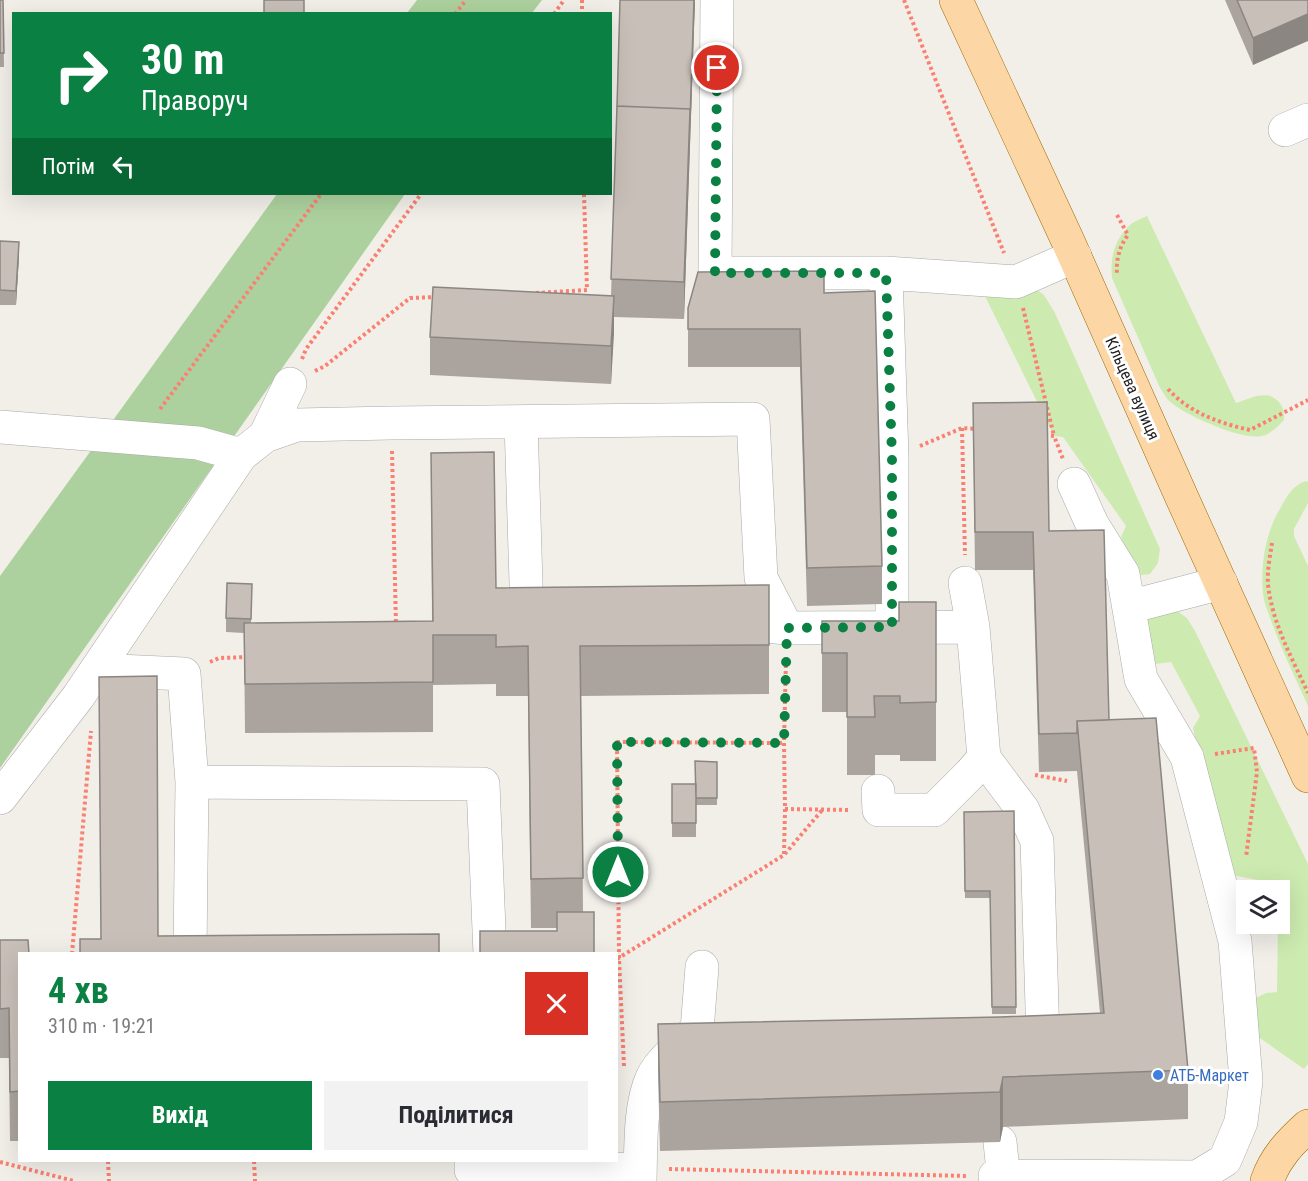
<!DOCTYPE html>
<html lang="uk">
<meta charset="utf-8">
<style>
body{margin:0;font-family:"Roboto Condensed",sans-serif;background:#f2f2f3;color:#2b2b33;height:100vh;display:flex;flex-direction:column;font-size:22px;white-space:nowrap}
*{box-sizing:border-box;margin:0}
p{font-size:20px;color:#7c7c81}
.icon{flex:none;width:33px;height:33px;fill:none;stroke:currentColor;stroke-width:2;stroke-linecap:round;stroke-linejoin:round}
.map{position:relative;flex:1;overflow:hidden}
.side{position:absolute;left:18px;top:952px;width:600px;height:210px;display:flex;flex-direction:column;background:#fff;border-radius:0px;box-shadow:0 6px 24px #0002}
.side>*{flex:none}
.guide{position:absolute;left:12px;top:12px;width:600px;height:183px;border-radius:0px;box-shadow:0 6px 24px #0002;background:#0b8043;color:#fff;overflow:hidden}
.buttons{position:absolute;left:1236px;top:880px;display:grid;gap:12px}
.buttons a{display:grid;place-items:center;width:54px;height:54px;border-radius:0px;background:#fff;box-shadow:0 6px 24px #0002;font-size:30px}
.pin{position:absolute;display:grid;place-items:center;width:51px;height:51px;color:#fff;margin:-26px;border:3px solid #fff;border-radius:50%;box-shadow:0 2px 6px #0007}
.me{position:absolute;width:66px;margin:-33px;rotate:0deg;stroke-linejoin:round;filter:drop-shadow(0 0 4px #0008)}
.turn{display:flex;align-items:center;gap:21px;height:126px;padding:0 30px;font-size:27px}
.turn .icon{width:78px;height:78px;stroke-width:2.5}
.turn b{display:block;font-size:42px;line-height:51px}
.then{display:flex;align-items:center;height:57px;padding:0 30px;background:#0003;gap:12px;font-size:22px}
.round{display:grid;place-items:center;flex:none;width:63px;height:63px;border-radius:0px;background:#f2f2f3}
.head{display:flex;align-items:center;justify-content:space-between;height:102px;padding:0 30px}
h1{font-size:36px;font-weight:700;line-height:45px;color:#0b8043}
.primary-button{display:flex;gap:12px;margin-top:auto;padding:12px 30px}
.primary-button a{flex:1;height:69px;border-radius:0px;background:#0b8043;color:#fff;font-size:24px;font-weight:700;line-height:69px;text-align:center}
.primary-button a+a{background:#f2f2f3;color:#2b2b33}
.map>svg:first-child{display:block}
</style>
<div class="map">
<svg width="1308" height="1181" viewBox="0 0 1308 1181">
<rect width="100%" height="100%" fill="#f2efe9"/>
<path fill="#cdebb0" d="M1147 216 1236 403C1249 399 1266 389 1278 401 1284 407 1284 412 1284 420 1277 427 1271 434 1262 436 1242 441 1182 414 1168 400 1165 396 1163 392 1160 388L1112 278C1110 258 1114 240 1130 225 1134 221 1141 219 1147 216Z
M1030 285 1044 295 1055 313 1160 549 1158 563 1150 574 1141 575 1132 565 1121 537 1126 526 1063 437 1054 436 980 286Z
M1306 481 1308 482V503L1294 529V536L1308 566V706C1296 679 1283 653 1273 626 1270 617 1266 608 1264 600 1259 570 1265 532 1281 507 1287 496 1293 485 1306 481Z
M1177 611 1187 618 1195 631 1308 864V1064L1304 1069 1257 1036 1256 998 1266 993 1277 992 1278 924H1280L1278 884 1227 874 1193 728 1200 716 1171 662 1147 665 1146 621 1153 613Z"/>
<path fill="#add19e" d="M417 0H542L532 13H407Z
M277 194H405L0 768V576Z"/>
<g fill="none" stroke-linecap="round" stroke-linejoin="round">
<defs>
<path id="minor" d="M717 0 715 273H886L1016 282 1075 256
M1285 130 1308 120
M886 273 892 457V627
M521 422 527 615H545
M0 427 198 443 241 455
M265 436 290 384
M1129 607 1221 583
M765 626 787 628 973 627
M96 670 184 674 192 782 190 954
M984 758 1023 810 1037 841 1043 1040H1024
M192 782 483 784 490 954
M878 791 879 810H934L970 774 984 758 973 627 965 583
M0 798 78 697 241 455 265 436 297 425 391 423 753 419 761 578 787 628
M1000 1142 1004 1181
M471 1161V1170L640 1169
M995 1176 1197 1177 1225 1160 1241 1122 1246 1081 1235 941 1187 757 1141 679 1123 574 1092 524 1074 484
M640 1181C641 1149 639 1107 652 1078 659 1062 683 1042 697 1030L702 967"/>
<path id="major" d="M956 0 1067 239 1183 500 1308 776
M1267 1181C1275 1158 1290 1142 1308 1126"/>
</defs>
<use href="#minor" stroke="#a9a9a9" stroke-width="34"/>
<use href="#major" stroke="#a06b00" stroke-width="34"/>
<path stroke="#fa8072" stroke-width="4" stroke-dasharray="3 3" stroke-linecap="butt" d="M582 0V14
M904 0 1004 253
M455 14 466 0
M554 14 564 0
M1117 215 1128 235C1119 247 1116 260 1117 275
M536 293 587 290 584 194
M1023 308 1054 436
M302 359 306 349 421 194
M315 371 325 366 410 298 435 297
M1168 389C1190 413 1219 423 1250 430L1308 400
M160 409 321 194
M962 428 965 555
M1045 435 1054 436 1063 459
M920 446 962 428 977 429
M392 451 396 626
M1272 543C1270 556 1267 571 1268 584 1272 623 1292 658 1308 693
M210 662 219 658 249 657
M1215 754 1254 748 1257 772 1246 857
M1035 775 1067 781
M785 809 851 810
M784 854 785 809 784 743 786 658
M72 954 91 731
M617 959 784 855 823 809
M624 1066 619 959 617 742 784 743
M108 1161 109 1181
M254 1161 255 1181
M0 1162 74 1181
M669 1169 967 1176"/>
<use href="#minor" stroke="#fff" stroke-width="33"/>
<use href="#major" stroke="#fcd6a4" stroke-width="33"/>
</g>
<path fill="#aba49e" d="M0 0H3L4 67H0Z
M620 0H695L684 319 614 317 611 384 430 375V337L611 296Z
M1225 0H1308L1253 65Z
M0 241 19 256 16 305H0Z
M824 293 882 566V604L807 606 800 367H688V308Z
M973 403 1049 531 1109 720 1188 1070V1119L1003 1127 1000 1142 660 1151 658 1074V1024L1000 1017 1100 1013 1077 771 1039 772 1033 570H975Z
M431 453 496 588 769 585V694L581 696 583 912 557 931V928H531L528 696H496V684L433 685V732L245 733 244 633 226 632V618L252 584 251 623 432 621Z
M936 602V761H900V755H875V775H847V712H822V621H899Z
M717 762V805H696V837H672V784H695Z
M1014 811 1016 1014H992L990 898H965L964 812Z
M0 940 20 954V1141H10L9 1058H0Z"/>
<path fill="#8b8681" d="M694 0H695L684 319V282Z
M1308 14V41L1253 65V38Z
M19 242V256L16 305V291Z
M614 296V334L611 384V346Z
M1003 1077V1127L1000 1142V1092Z"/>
<path fill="#c7bfb8" stroke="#8b8681" stroke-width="1.5" d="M0 0H3L4 53H0Z
M264 0H304V14H264Z
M620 0H694L690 120V109L617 106Z
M1237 0H1308V14L1253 38Z
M617 106 690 109 684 282 611 279Z
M0 241 19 242 16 291 0 290Z
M824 271V293L875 291 882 566 807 568 800 329H688V308L698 272Z
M433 287 614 296 611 346 430 337Z
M1047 402 1049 531 1104 530 1109 720 1077 721V733L1039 734 1033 532H975L973 403Z
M494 452 496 588 769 585V645L580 646 583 878 531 879 528 646 496 647V635H433V682L245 684 244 623 433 621 431 453Z
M227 583 252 584 251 619 226 618Z
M899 602H936V702L900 703V696H874L875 717H847V653H822V621H899Z
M157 676 158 936 439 934V954H80V939H101L99 677Z
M1156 718 1188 1070 1003 1077 1000 1092 660 1102 658 1024 1000 1017 1104 1013 1077 721Z
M695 761 717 762V798H696Z
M672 784H696V823H672Z
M1014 811 1016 1007H992L990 891H965L964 812Z
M557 912H594V954H480V931H557Z
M0 940H28L29 954H20V1091L10 1092 9 1008 0 1009Z"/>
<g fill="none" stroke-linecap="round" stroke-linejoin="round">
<path stroke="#0b8043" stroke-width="10" stroke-dasharray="0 18" d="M618 872 617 742 784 743 787 628 892 627V457L886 273H715L717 68"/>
</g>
<circle fill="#3f7fe0" stroke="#fff" stroke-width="2" cx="1158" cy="1075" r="6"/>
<g text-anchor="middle" stroke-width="6" stroke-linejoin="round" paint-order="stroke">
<g font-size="16" fill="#222" stroke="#fff">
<text transform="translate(1133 388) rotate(66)" y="6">Кільцева вулиця</text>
</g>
<g font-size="16" fill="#366cbe" stroke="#fff" text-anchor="start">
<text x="1170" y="1081">АТБ-Маркет</text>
</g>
</g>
</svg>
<div class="buttons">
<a><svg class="icon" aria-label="layers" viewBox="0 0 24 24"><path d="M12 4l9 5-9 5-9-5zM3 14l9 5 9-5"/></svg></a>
</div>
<div class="pin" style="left:717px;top:68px;background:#d93025"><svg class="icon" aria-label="arrive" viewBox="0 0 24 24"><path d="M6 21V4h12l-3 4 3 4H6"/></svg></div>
<svg class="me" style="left:618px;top:872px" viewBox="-20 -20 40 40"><circle r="17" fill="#0b8043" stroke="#fff" stroke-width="3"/><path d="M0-11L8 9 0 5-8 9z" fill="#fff"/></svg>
<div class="guide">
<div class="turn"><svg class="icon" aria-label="right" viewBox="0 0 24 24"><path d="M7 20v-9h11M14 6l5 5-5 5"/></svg><div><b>30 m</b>Праворуч</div></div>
<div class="then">Потім<svg class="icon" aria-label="left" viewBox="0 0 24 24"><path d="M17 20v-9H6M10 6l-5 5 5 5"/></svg></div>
</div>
<section class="side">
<div class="head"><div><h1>4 хв</h1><p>310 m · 19:21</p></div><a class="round" style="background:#d93025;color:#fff"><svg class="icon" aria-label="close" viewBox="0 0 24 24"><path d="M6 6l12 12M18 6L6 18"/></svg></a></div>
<div class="primary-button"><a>Вихід</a><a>Поділитися</a></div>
</section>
</div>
